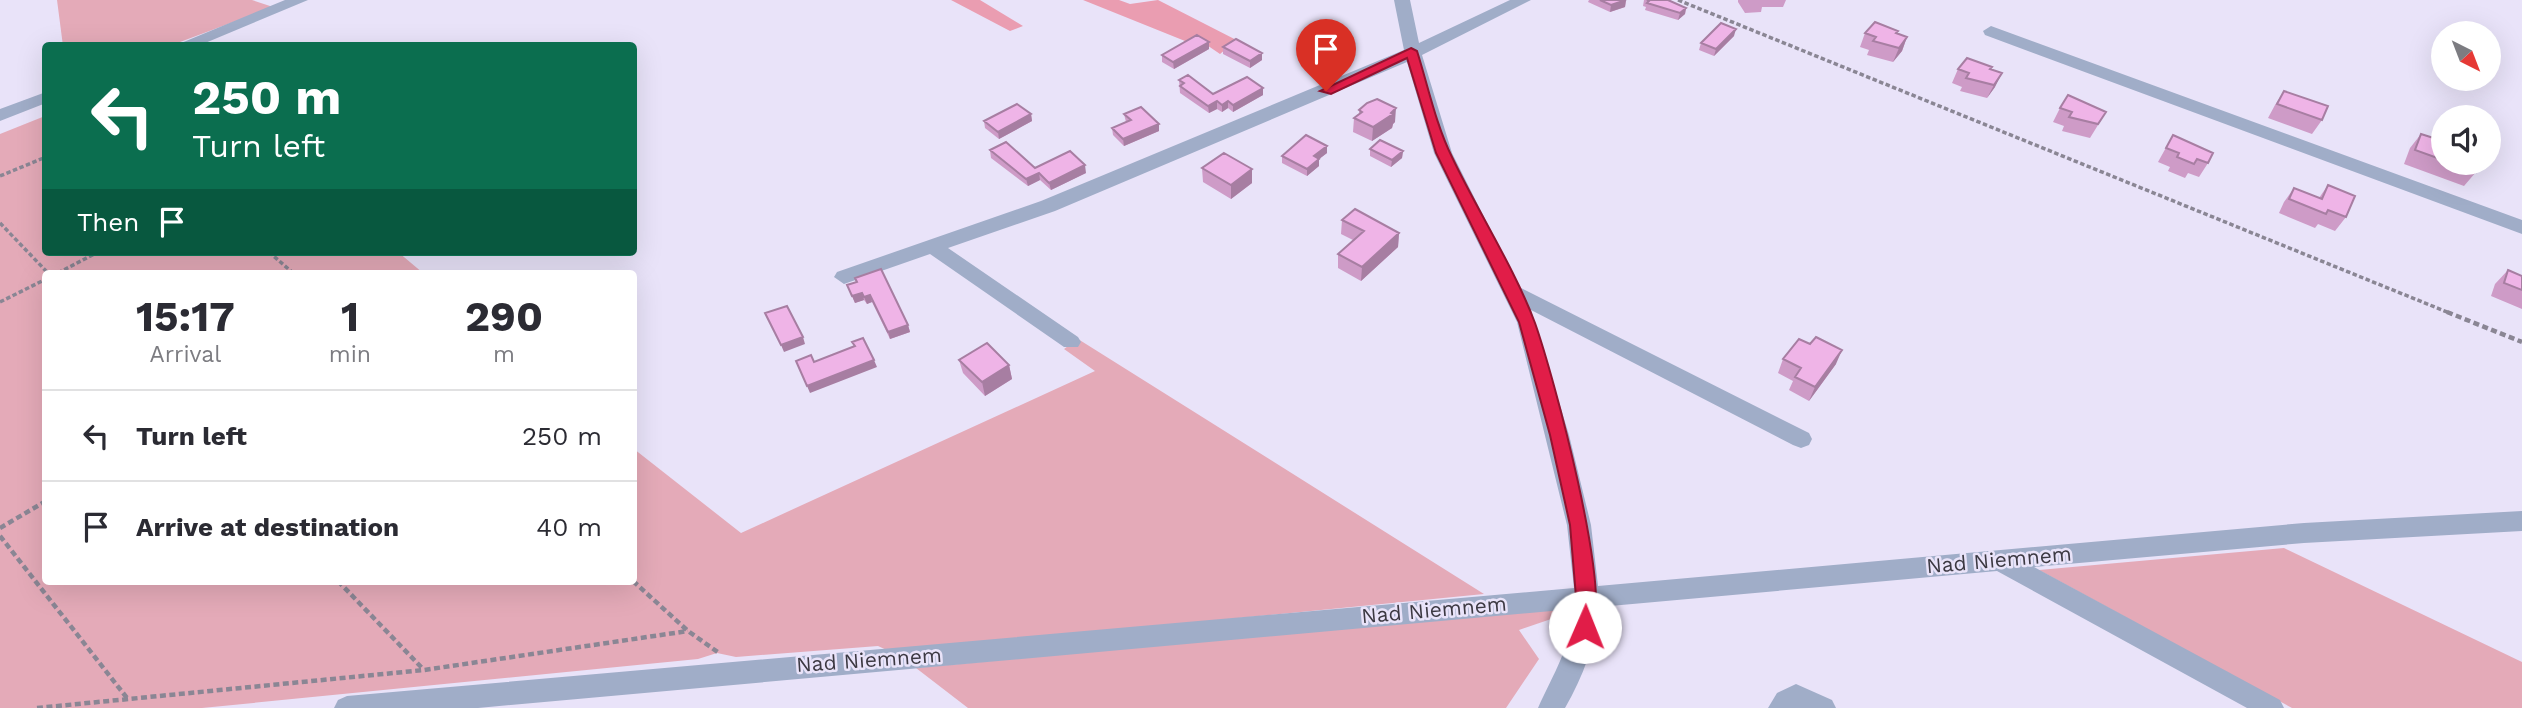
<!DOCTYPE html>
<style>
body{margin:0;font-family:"Work Sans",sans-serif;background:#f7f7f7;color:#2b2b33;height:100vh;display:flex;flex-direction:column;font-size:26px;white-space:nowrap}
*{box-sizing:border-box;margin:0}
p{font-size:23px;color:#7c7c81}
.icon{flex:none;width:38px;height:38px;fill:none;stroke:currentColor;stroke-width:2;stroke-linecap:round;stroke-linejoin:round}
.map{position:relative;flex:1;overflow:hidden}
.drawer{position:absolute;left:42px;top:270px;width:595px;height:315px;display:flex;flex-direction:column;background:#fff;border-radius:7px;box-shadow:0 7px 28px #0002}
.drawer>*{flex:none}
.hud{position:absolute;left:42px;top:42px;width:595px;height:214px;border-radius:7px;box-shadow:0 7px 28px #0002;background:#0b6e4f;color:#fff;overflow:hidden}
.needle{width:46px;rotate:138deg}
.tools{position:absolute;left:2431px;top:21px;display:grid;gap:14px}
.tools a{display:grid;place-items:center;width:70px;height:70px;border-radius:50%;background:#fff;box-shadow:0 7px 28px #0002;font-size:35px}
.pin{position:absolute;display:grid;place-items:center;width:60px;height:60px;color:#fff;margin:-72px -30px;border-radius:50% 50% 50% 0;rotate:-45deg;box-shadow:0 0 7px #0007}
.pin .icon{rotate:45deg}
.me{position:absolute;width:77px;margin:-38px;rotate:1deg;stroke-linejoin:round;filter:drop-shadow(0 0 5px #0008)}
.turn{display:flex;align-items:center;gap:24px;height:147px;padding:0 35px;font-size:32px}
.turn .icon{width:91px;height:91px;stroke-width:2.5}
.turn b{display:block;font-size:49px;line-height:60px}
.then{display:flex;align-items:center;height:66px;padding:0 35px;background:#0003;gap:14px;font-size:26px}
.eta{display:flex;justify-content:space-evenly;align-items:center;height:119px;text-align:center}
.eta b{font-size:42px;font-weight:700;line-height:49px}
ul{padding:0;list-style:none}
li{display:flex;align-items:center;gap:21px;height:91px;padding:0 35px;border-top:2px solid #e1e1e2}
li div{flex:1}
li b{display:block;font-size:26px}
li em{font-style:normal}
.map>svg:first-child{display:block}
</style>
<div class="map">
<svg width="2522" height="708" viewBox="0 0 2522 708">
<rect width="100%" height="100%" fill="#e9e3f9"/>
<path fill="#e4aab8" d="M57 0H252L273 7 172 45 63 46Z
M45 116 46 252H398L423 273H46V581H634V449L741 533 1095 371 1064 349 1078 339 1484 594 891 652 878 646 736 657 717 653 698 659 202 708H0V134Z
M2284 548 2522 662V708H2292L2039 570Z
M1557 609V617L1519 630 1539 659 1506 708H968L916 668Z"/>
<path fill="#ea9db1" d="M951 0H980L1023 26 1010 31Z
M1083 0H1119L1130 4 1158 0 1252 48 1232 44 1220 54 1198 39 1185 41Z"/>
<g fill="none" stroke-linecap="round" stroke-linejoin="round">
<path stroke="#8a8694" stroke-width="3.5" stroke-dasharray="4.5 2.5" stroke-linecap="butt" d="M1678 0 2452 314
M0 176 46 157
M0 223 48 273
M269 252 293 273
M58 273 98 252
M0 302 46 279"/>
<path stroke="#8a8694" stroke-width="4.5" stroke-dasharray="6 3.5" stroke-linecap="butt" d="M2447 312 2522 342
M0 528 46 501
M0 536 127 698
M338 581 423 669
M633 581 688 631 719 653
M37 708 424 670 688 631"/>
<path fill="#a0adc8" fill-rule="evenodd" d="M285 0H308L198 46H174Z
M1394 0H1410L1419 43 1510 0H1531L1422 55 1452 153 1519 287 1809 433 1812 439 1809 445 1801 448 1793 445 1531 310 1569 435 1591 525 1598 586 2304 523 2522 511V531L2304 543 2034 567 2280 700 2284 708H2247L1997 571 1599 607C1596 642 1583 677 1565 708H1538C1553 675 1571 646 1574 609L478 708H334L338 700 347 696 1574 588 1567 525 1517 322 1434 153 1407 62 1055 211 948 248 1078 337 1081 342 1078 347H1064L930 254 844 284 834 277 837 272 1041 201 1404 50Z
M1991 26 2522 220V234L1985 35 1983 31Z
M46 92V103L0 121V109Z
M1796 684 1832 700 1836 708H1768L1777 693Z"/>
</g>
<path fill="#ce9bc7" d="M1589 0H1626L1625 7 1610 12 1588 2Z
M1644 0H1668L1686 8 1685 14 1678 20 1645 10 1646 7 1643 6Z
M1738 0H1786L1783 7H1762L1761 12 1745 13 1738 2Z
M1865 33H1897L1907 37 1902 51 1893 62 1867 55 1869 50 1860 47Z
M1734 36 1714 56 1699 50 1701 43Z
M1311 41 1338 47 1337 54 1325 60 1311 48Z
M1223 47 1262 60 1250 68 1223 54Z
M1209 49 1174 69 1162 62V55Z
M1958 69H1990L1995 87 1987 98 1960 91 1962 87 1952 83Z
M1179 80 1213 94 1263 95 1233 112 1228 108 1222 112 1217 109 1209 113 1180 93Z
M2284 91 2322 120 2312 134 2268 118 2275 105Z
M2060 108 2106 112 2090 138 2062 131 2064 126 2053 122Z
M1359 110 1395 122 1393 124 1392 128 1372 141 1353 132 1354 118 1359 114Z
M1031 114 1032 121 999 139 985 128 984 121Z
M1124 114 1159 124V131L1124 146 1113 135 1112 128 1126 122Z
M2421 134 2443 141V163H2479L2476 172 2464 186 2404 164 2410 148Z
M2173 135 2208 163 2199 177 2188 173 2185 178 2168 171 2170 167 2158 162Z
M1370 149 1403 151 1402 158 1391 167 1370 156Z
M990 150 1035 168 1086 173 1051 190 1040 180 1028 186 991 158Z
M1327 153 1319 159V166L1307 176 1282 163V156Z
M1202 168 1252 183 1231 199 1203 182Z
M2328 185 2346 217 2335 231 2318 224 2315 228 2279 213 2284 202 2294 188 2319 198Z
M1342 220 1399 233 1398 247 1361 281 1338 268V254L1353 240 1341 234Z
M2508 270 2522 276V309L2491 296 2495 284Z
M855 278 908 325 910 332 890 339 872 302 867 304 864 300 855 303 847 285 856 282Z
M1783 359 1836 364 1809 401 1789 390 1793 381 1778 373Z
M959 360 1009 365 1012 379 985 396 963 373Z"/>
<path fill="#a77ea2" d="M1626 0 1625 7 1610 12 1611 5Z
M1686 8 1685 14 1678 20 1680 13Z
M1736 29 1734 36 1714 56 1716 49Z
M1907 37 1902 51 1893 62 1899 48Z
M1209 42V49L1174 69 1173 62Z
M1338 47 1337 54 1325 60 1326 53Z
M1262 53V60L1250 68V61Z
M2002 73 1995 87 1987 98 1994 85Z
M1263 88V95L1233 112V105Z
M1217 101V109L1209 113 1208 106Z
M1228 101V108L1222 112V105Z
M1396 108 1395 122 1393 124 1392 128 1372 141 1373 127Z
M1031 114 1032 121 999 139 998 132Z
M1159 124V131L1124 146 1123 139Z
M1327 146V153L1314 163V156Z
M1403 151 1402 158 1391 167 1392 160Z
M1319 159V166L1307 176V169Z
M1085 165 1086 173 1051 190 1049 183Z
M1252 169V183L1231 199V185Z
M1039 173 1040 180 1028 186 1026 179Z
M1399 233 1398 247 1361 281 1362 267Z
M862 293 864 300 855 303 852 296Z
M870 295 872 302 867 304 864 297Z
M908 325 910 332 890 339 888 332Z
M803 337 805 344 784 352 781 345Z
M1842 350 1836 364 1809 401 1815 387Z
M874 360 877 367 810 393 807 386Z
M1009 365 1012 379 985 396 982 382Z"/>
<path fill="#efb4e7" stroke="#a77ea2" stroke-width="2" d="M1600 0H1626L1611 5Z
M1647 0H1668L1686 8 1680 13 1647 3 1649 1Z
M1875 22 1898 31 1896 33 1907 37 1899 48 1873 41 1876 37 1865 33Z
M1721 23 1736 29 1716 49 1701 43Z
M1197 35 1209 42 1173 62 1162 55Z
M1323 36 1338 47 1326 53 1311 41Z
M1236 39 1262 53 1250 61 1223 47Z
M1967 58 1992 67 1990 69 2002 73 1994 85 1966 78 1969 73 1958 69Z
M1188 75 1213 94 1247 77 1263 88 1233 105 1228 101 1222 105 1217 101 1208 106 1180 86 1184 83 1179 80Z
M2284 91 2328 106 2322 120 2277 104Z
M2068 95 2106 112 2098 124 2069 117 2072 112 2060 108Z
M1377 99 1396 108 1391 113 1393 114 1373 127 1354 118 1362 112 1359 110 1367 103Z
M1017 104 1031 114 998 132 984 121Z
M1141 107 1159 124 1123 139 1112 128 1131 120 1124 114Z
M2421 134 2443 141V160L2415 150Z
M1306 135 1327 146 1314 156 1319 159 1307 169 1282 156Z
M2173 135 2213 153 2208 163 2197 159 2194 164 2177 157 2179 153 2166 148Z
M1380 140 1403 151 1392 160 1370 149Z
M1006 142 1035 168 1070 151 1085 165 1049 183 1039 173 1026 179 990 150Z
M1224 153 1252 169 1231 185 1202 168Z
M2450 163H2479L2476 172Z
M2328 185 2355 196 2346 217 2328 210 2326 214 2289 199 2294 188 2322 199Z
M1355 209 1399 233 1362 267 1338 254 1364 231 1342 220Z
M881 269 908 325 888 332 870 295 864 297 862 293 852 296 847 285 857 282 855 278Z
M2508 270 2522 276V290L2504 283Z
M787 306 803 337 781 345 765 313Z
M1816 337 1842 350 1815 387 1795 377 1801 368 1783 359 1799 339 1810 344Z
M863 338 874 360 807 386 796 361 811 355 814 362 855 346 852 342Z
M987 343 1009 365 982 382 959 360Z"/>
<path fill="#e11d48" stroke="#92132f" stroke-width="2" d="M1411 48 1417 51C1428 86 1436 125 1452 157 1477 210 1515 269 1535 323 1553 374 1612 590 1592 633H1579L1570 525 1550 435 1519 322 1436 153 1407 58 1331 94 1320 91Z"/>
<g text-anchor="middle" stroke-width="5" stroke-linejoin="round" paint-order="stroke">
<g font-size="21" fill="#3c3942" stroke="#e9e3f9">
<text transform="translate(1999 560) rotate(-5)" y="7">Nad Niemnem</text>
<text transform="translate(1434 610) rotate(-5)" y="7">Nad Niemnem</text>
<text transform="translate(869 660) rotate(-4)" y="7">Nad Niemnem</text>
</g>
</g>
</svg>
<div class="tools">
<a><svg class="needle" viewBox="-14 -14 28 28"><path d="M0-13l5 13h-10z" fill="#e53935"/><path d="M0 13l5-13h-10z" fill="#7c7c81"/></svg></a>
<a><svg class="icon" aria-label="sound" viewBox="0 0 24 24"><path d="M4 9h4l5-4v14l-5-4H4zM17 9q2 3 0 6"/></svg></a>
</div>
<div class="pin" style="left:1326px;top:91px;background:#d93025"><svg class="icon" aria-label="arrive" viewBox="0 0 24 24"><path d="M6 21V4h12l-3 4 3 4H6"/></svg></div>
<svg class="me" style="left:1585px;top:627px" viewBox="-20 -20 40 40"><circle r="19" fill="#fff"/><path d="M0-13L10 11 0 6-10 11z" fill="#e11d48"/></svg>
<div class="hud">
<div class="turn"><svg class="icon" aria-label="left" viewBox="0 0 24 24"><path d="M17 20v-9H6M10 6l-5 5 5 5"/></svg><div><b>250 m</b>Turn left</div></div>
<div class="then">Then<svg class="icon" aria-label="arrive" viewBox="0 0 24 24"><path d="M6 21V4h12l-3 4 3 4H6"/></svg></div>
</div>
<section class="drawer">
<div class="eta">
<div><b>15:17</b><p>Arrival</p></div>
<div><b>1</b><p>min</p></div>
<div><b>290</b><p>m</p></div>
</div>
<ul>
<li><svg class="icon" aria-label="left" viewBox="0 0 24 24"><path d="M17 20v-9H6M10 6l-5 5 5 5"/></svg><div><b>Turn left</b></div><em>250 m</em></li>
<li><svg class="icon" aria-label="arrive" viewBox="0 0 24 24"><path d="M6 21V4h12l-3 4 3 4H6"/></svg><div><b>Arrive at destination</b></div><em>40 m</em></li>
</ul>
</section>
</div>
